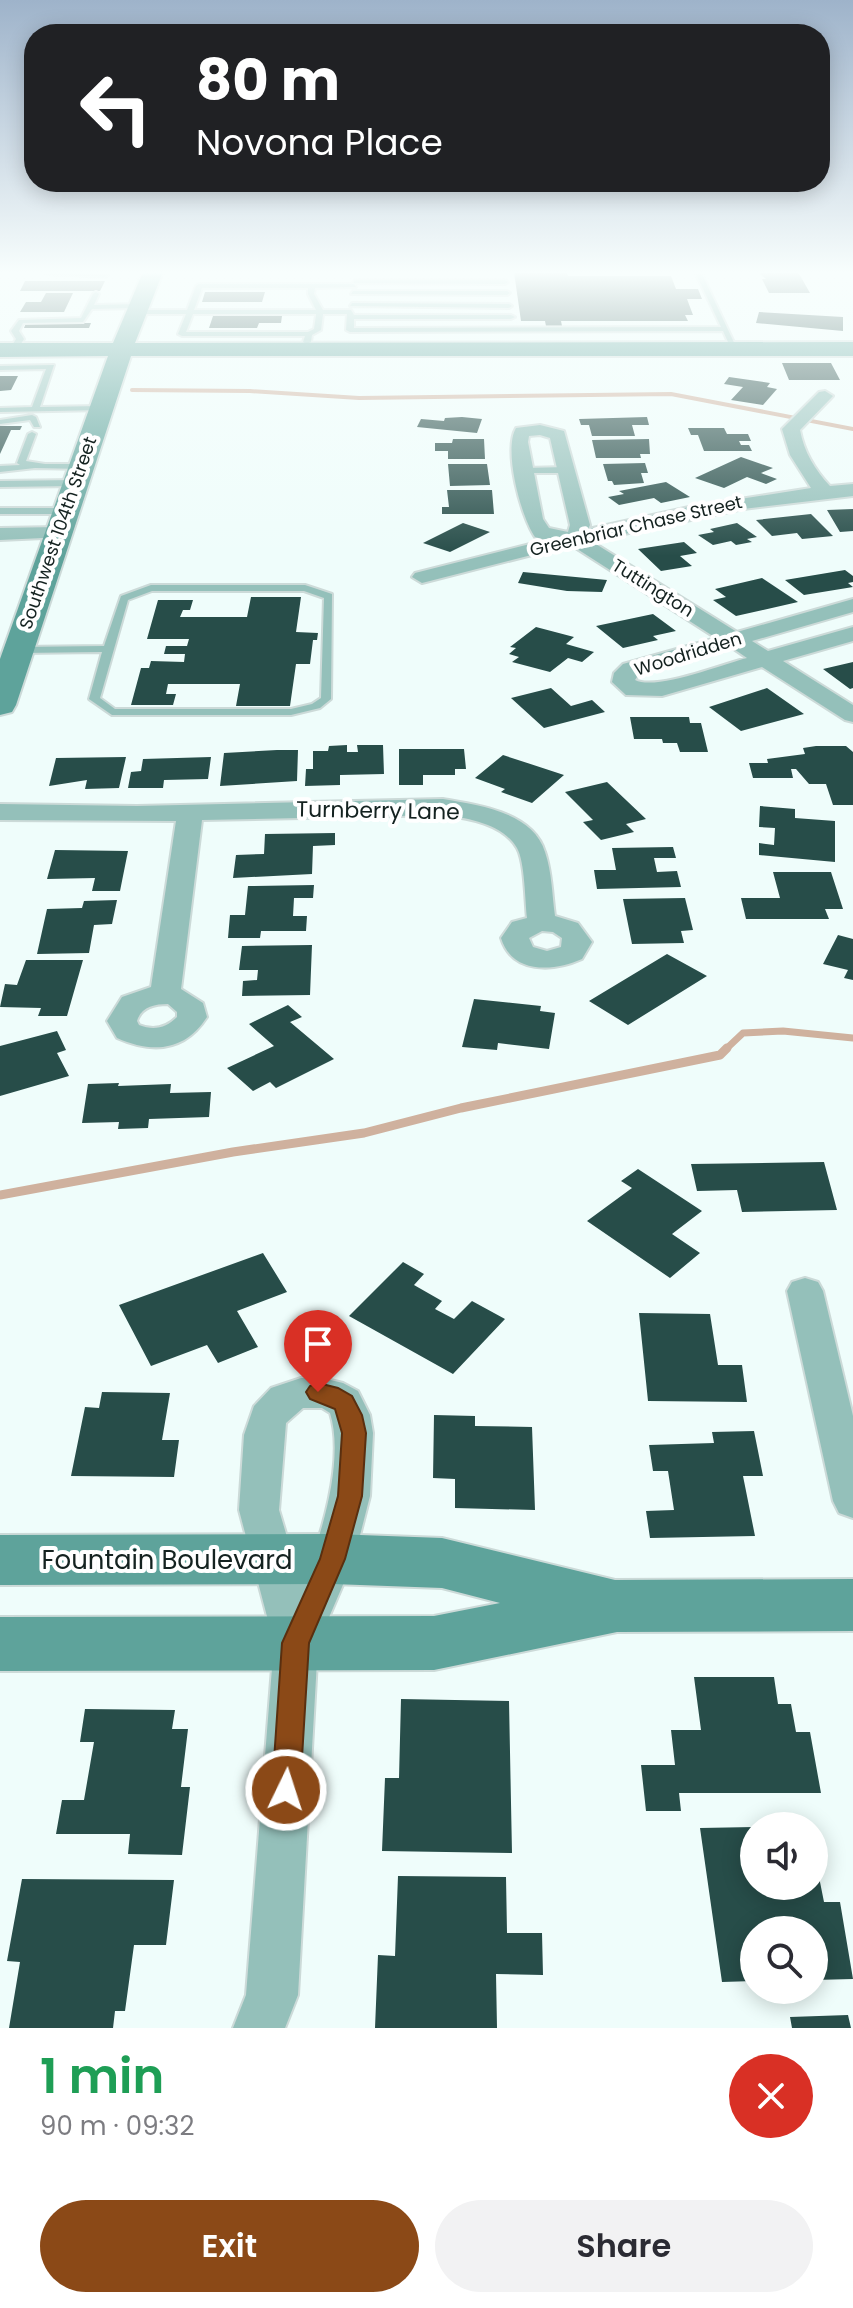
<!DOCTYPE html>
<meta charset="utf-8">
<style>
body{margin:0;font-family:Poppins,sans-serif;background:#f2f2f3;color:#2b2b33;height:100vh;display:flex;flex-direction:column;font-size:30px;white-space:nowrap}
*{box-sizing:border-box;margin:0}
p{font-size:26px;color:#7c7c81}
.icon{flex:none;width:44px;height:44px;fill:none;stroke:currentColor;stroke-width:2;stroke-linecap:round;stroke-linejoin:round}
.map{position:relative;height:2028px;overflow:hidden}
.side{display:flex;flex-direction:column;background:#fff;flex:1}
.side>*{flex:none}
.hud{position:absolute;left:24px;top:24px;width:806px;height:168px;border-radius:32px;box-shadow:0 4px 20px #0003;background:#202124;color:#fff;overflow:hidden}
.tools{position:absolute;left:740px;top:1812px;display:grid;gap:16px}
.tools a{display:grid;place-items:center;width:88px;height:88px;border-radius:50%;background:#fff;box-shadow:0 4px 20px #0003;font-size:40px}
.pin{position:absolute;display:grid;place-items:center;width:68px;height:68px;color:#fff;margin:-82px -34px;border-radius:50% 50% 50% 0;rotate:-45deg;box-shadow:0 0 8px #0007}
.pin .icon{rotate:45deg}
.me{position:absolute;width:88px;margin:-44px;rotate:4deg;stroke-linejoin:round;filter:drop-shadow(0 0 6px #0008)}
.turn{display:flex;align-items:center;gap:28px;height:168px;padding:0 40px;font-size:36px}
.turn .icon{width:104px;height:104px;stroke-width:2.5}
.turn b{display:block;font-size:56px;line-height:68px}
.round{display:grid;place-items:center;flex:none;width:84px;height:84px;border-radius:42px;background:#f2f2f3}
.head{display:flex;align-items:center;justify-content:space-between;height:136px;padding:0 40px}
h1{font-size:48px;font-weight:600;line-height:60px;color:#1e9e55}
.primary-button{display:flex;gap:16px;margin-top:auto;padding:16px 40px}
.primary-button a{flex:1;height:92px;border-radius:48px;background:#8b4917;color:#fff;font-size:32px;font-weight:600;line-height:92px;text-align:center}
.primary-button a+a{background:#f2f2f3;color:#2b2b33}
.map>svg:first-child{display:block}
</style>
<div class="map">
<svg width="853" height="2028" viewBox="0 0 853 2028">
<rect width="100%" height="100%" fill="#effdfb"/>
<g fill="none" stroke-linecap="round" stroke-linejoin="round">
<path stroke="#cfb19e" stroke-width="4" d="M132 390 250 391 359 398 671 394 853 429"/>
<path stroke="#cfb19e" stroke-width="7" d="M725 1050 743 1033 783 1031 853 1038"/>
<path stroke="#cfb19e" stroke-width="9" d="M0 1195 233 1152 364 1133 461 1108 720 1055 727 1048"/>
</g>
<path fill="#274d49" d="M514 272H567L568 276H671L676 289H698L702 299H687L693 315H685L688 321H561L562 326H546L545 321H521Z
M758 272H798L810 293H769L762 279H766Z
M25 281H105L100 291H20Z
M205 292H265L262 302H202Z
M46 293H73L64 312H20L26 302H41Z
M759 312 843 317V331L756 323Z
M213 316H282L281 323H259L257 328H209Z
M26 323H91L89 328H24Z
M782 363H831L840 380H789Z
M0 376H18L11 390 0 391Z
M729 377 770 383 767 387 777 389 763 405 731 400 743 387 724 384Z
M647 417 649 425H632L635 436H592L589 425H581L579 419Z
M445 418 462 417 482 419 477 433 417 427 421 419 444 421Z
M0 426H22L20 430H11L0 454Z
M688 428H724L727 434H748L751 441H739L741 445H749L752 451H704L698 435H691Z
M453 439H484L485 459H448V451H435V443H452Z
M649 439 650 454H640L641 458H596L592 440Z
M741 457 773 468 761 473 777 479 766 484 747 477 724 488 695 478Z
M645 463 648 473H641L644 483 614 485 612 481H608L603 464Z
M448 464H487L490 485 450 486Z
M666 482 690 497 661 503 654 498 619 505 608 497 624 494 619 491Z
M447 490H492L494 514H442V507H449Z
M853 509V531L840 532 827 510Z
M811 514 833 536 802 539 797 533 772 536 756 520Z
M463 523 490 532 450 552 423 543Z
M737 523 757 537 747 539 752 542 736 545 731 541 713 545 698 535 714 532 710 529Z
M684 542 697 553 680 556 692 566 661 571 638 549Z
M845 570 853 576V582L848 583 853 587 804 595 785 580Z
M523 572 607 580 602 592 567 591 518 583Z
M762 578 798 602 736 616 713 600 726 597 715 589Z
M251 597H301L296 632 318 633 317 640H313L310 664H296L290 706H236L240 684H168L166 694H176L173 705H131L141 668H149L151 661 184 662 185 654H164L166 646H187L189 639H147L158 600H193L190 610H183L180 617H247Z
M653 614 676 631 653 636 658 640 623 648 596 626Z
M536 627 574 637 566 644 594 652 582 662 568 658 550 672 512 662 519 657 509 654 516 648 510 647Z
M853 662V688L850 689 823 669Z
M551 688 571 706 592 700 605 712 544 728 511 698Z
M767 688 804 714 741 731 709 707Z
M630 717H689L690 723H701L708 752H680L677 743H663L662 739H634Z
M347 745V752H358L357 745H383L384 774 340 775V785L305 786 306 769H313V751H328L329 746Z
M816 746H846L853 752V805H833L826 784H809L796 769H791L793 778H753L749 763H768L767 759 805 754 803 748Z
M399 749H464L466 769H455V775H423V785H399Z
M277 750H298L297 781 220 786 224 753Z
M503 755 564 775 532 803 501 792 505 789 475 778Z
M126 757 119 788 85 789 87 780 49 786 56 758Z
M211 757 208 779 164 780 163 788H128L131 772 141 771 143 759Z
M607 782 646 819 626 824 634 832 601 840 583 822 593 820 565 792Z
M760 806 795 809V818L835 821V862L759 855V843L774 845 775 828 759 827Z
M335 833V845L313 846 312 874 233 878 236 855 264 854 265 834Z
M673 847 676 858H654L657 872 677 871 681 887 597 889 594 870H616L612 848Z
M55 850 128 851 120 891H92L95 878 47 879Z
M773 872H831L843 909H825L829 919H746L741 898H780Z
M314 885 313 898H294L293 916H307L306 931H261L260 938H228L230 915H245L248 886Z
M685 898 693 930 681 931 684 943 632 944 623 899Z
M117 900 112 924 94 925 89 953 37 954 47 909 82 908 84 901Z
M838 935 853 939V980L844 978 848 970 823 964Z
M312 945 310 995 242 996 243 981 257 980 258 970H239L242 946Z
M667 954 707 976 628 1025 589 1001Z
M26 960H83L67 1016H38L41 1008 0 1007 5 984 17 985Z
M474 999 541 1006 540 1011 555 1013 549 1049 498 1043 497 1050 462 1047Z
M288 1005 302 1017 290 1022 334 1059 276 1088 270 1082 253 1091 227 1068 274 1046 249 1024Z
M57 1031 66 1050 57 1053 69 1076 0 1096V1046Z
M119 1083 118 1086 171 1084 170 1093 211 1092 209 1117 149 1119 148 1128 118 1129 119 1122 82 1123 88 1084Z
M824 1162 837 1210 742 1212 737 1190 697 1191 691 1164Z
M638 1169 702 1211 672 1234 700 1253 670 1278 587 1221 632 1188 621 1181Z
M263 1253 287 1292 237 1311 258 1347 218 1363 207 1345 151 1366 119 1305Z
M403 1262 424 1274 414 1285 442 1301 435 1309 454 1319 472 1301 505 1319 453 1374 349 1316Z
M639 1313 710 1314 718 1365H742L747 1402 648 1401Z
M102 1392 170 1393 162 1440H179L174 1477 71 1476 85 1407 99 1408Z
M434 1415 475 1416V1426L532 1427 535 1510 455 1508V1479L433 1478Z
M754 1431 763 1476H743L755 1536 650 1538 646 1511 674 1510 668 1471H653L649 1445 714 1443 712 1432Z
M694 1677H774L778 1704H791L796 1732H810L821 1793H679L681 1811H646L641 1765H675L671 1730H701Z
M401 1699 509 1701 512 1853 382 1851 385 1778H399Z
M85 1709 175 1710 172 1729H188L181 1787H190L182 1855 128 1854 130 1834H56L62 1800H84L94 1742H80Z
M754 1827V1886H814L815 1857 824 1902H840L853 1979 814 1980V1930H754V1981L722 1982 700 1828Z
M398 1876 506 1877 507 1933H542L543 1975 496 1974 497 2028H375L378 1955 395 1956Z
M22 1879 174 1880 166 1945H134L125 2011H115L113 2028H9L20 1962 7 1961Z
M848 2015 851 2028H792L790 2017Z"/>
<g fill="none" stroke-linecap="round" stroke-linejoin="round">
<defs>
<path id="lane" d="M45 272H81L108 275 105 277 48 274Z
M695 272H701L738 351H732L723 331 350 332 346 330 347 314H323L321 330 312 335 311 342 307 344 303 342 305 336H182L178 334 186 314H136L133 312 136 310H187L196 286 199 284H354L356 287 315 288 314 294 323 310H351L354 315H511L515 317 511 319H354V328L721 327ZM202 288H308V294L316 310H194ZM193 314H316V315L314 329 308 332H186Z
M355 280H505L508 282 505 284 353 283Z
M353 291H507L510 293 507 295 351 294Z
M96 292 99 294 94 305 138 304 141 306 138 308 92 309 83 322 23 323 19 331 24 339 16 352 9 350 16 339 11 331 19 320 81 318 93 294Z
M352 303 509 304 512 306 509 308 350 306Z
M54 365 40 407 101 406 105 408 104 410 0 412V408L32 407 46 369 0 370V366Z
M32 415 36 417 40 427H34L30 420 0 424V420Z
M32 432 36 434 26 461 45 464H80L84 467 83 469 35 468 0 472V466L20 465 17 463 28 434Z
M524 468 567 467 571 470 567 473H521V469Z
M0 481 75 480 79 483 75 486 0 487Z
M0 508H65L69 511 65 514H0Z
M151 585H305L332 594 331 699 320 708 291 715H112L89 699 102 652 19 653 14 650 19 647 104 646 121 596ZM152 591H304L324 598 321 698 312 704 291 709H115L100 698 128 600Z"/>
<path id="street" d="M825 391 833 396 800 430C804 452 815 470 830 486L853 484V496L743 509 591 541 737 632 853 599V612L752 641 768 651 853 627V641L783 661 853 705V722L845 720 762 667 662 696 626 695 612 682 614 673 623 664 716 638 571 545 422 583 412 577 415 573 546 540 535 537C521 517 503 450 516 428L540 425 564 431 590 525 588 529 689 507 811 488 790 455 782 429 819 392ZM540 435 550 438 570 525 568 532 549 528 543 519 528 442 529 436ZM731 647 747 658C723 664 656 691 635 680L639 674Z
M58 527 65 529 68 533 65 537 0 540V528Z
M443 799C478 805 533 812 545 852 552 872 552 895 555 916L578 923 592 942 582 959C553 972 512 974 501 938L512 922 527 918C525 901 525 862 517 848 503 824 468 818 443 815L202 820 181 989 203 1003 207 1017C185 1051 153 1054 117 1038L107 1021 122 997 151 987 176 821 0 820V804L137 806ZM542 931 553 932 562 938 561 947 547 951 533 947 529 938ZM168 1004 177 1012V1017C166 1028 154 1031 139 1025L137 1021C141 1007 154 1004 168 1004Z
M805 1278 818 1282 823 1291 853 1416V1518L839 1513 833 1501 787 1291 792 1282Z
M318 1377 343 1383 358 1391 370 1415 373 1433 370 1496 354 1559 318 1643 298 1995 285 2028H233L246 1995 274 1643 239 1510 244 1435 254 1406 271 1388 301 1378ZM303 1408H322L330 1413C345 1460 321 1540 301 1584L279 1510 286 1423Z"/>
<path id="secondary" d="M143 272H163L135 343 853 342V356H131L16 705 12 712 0 715V659L108 356 0 357V343H113Z
M333 1534 442 1538 615 1580 853 1579V1631L617 1632 434 1670 0 1671V1617L434 1616 500 1603 442 1588 333 1584 0 1585V1535Z"/>
</defs>
<use href="#lane" stroke="#ccdad8" stroke-width="4"/>
<use href="#street" stroke="#ccdad8" stroke-width="4"/>
<use href="#secondary" stroke="#ccdad8" stroke-width="4"/>
<use href="#lane" fill="#94c0ba" fill-rule="evenodd"/>
<use href="#street" fill="#94c0ba" fill-rule="evenodd"/>
<use href="#secondary" fill="#5ea39b" fill-rule="evenodd"/>
</g>
<linearGradient id="sky" x2="0" y2="1"><stop stop-color="#9eb3ca"/><stop offset="0.49" stop-color="#f8fefd"/><stop offset="1" stop-color="#f8fefd" stop-opacity="0"/></linearGradient>
<rect width="853" height="556" fill="url(#sky)"/>
<path fill="#8b4917" stroke="#5a2f0f" stroke-width="2" d="M318 1383 338 1388 352 1396 362 1415 366 1433 362 1496 345 1559 309 1643 300 1790 296 1799 286 1803 276 1799 272 1790 282 1643 320 1559 338 1496 342 1433 335 1409 310 1399 306 1392 310 1386Z"/>
<g text-anchor="middle" stroke-width="8" stroke-linejoin="round" paint-order="stroke">
<g font-size="18" fill="#142220" stroke="#fff">
<text transform="translate(636 526) rotate(-13)" y="6">Greenbriar Chase Street</text>
<text transform="translate(58 533) rotate(-71)" y="6">Southwest 104th Street</text>
<text transform="translate(653 588) rotate(32)" y="6">Tuttington</text>
<text transform="translate(688 654) rotate(-17)" y="6">Woodridden</text>
</g>
<g font-size="22" fill="#142220" stroke="#fff">
<text transform="translate(378 810) rotate(1)" y="8">Turnberry Lane</text>
</g>
<g font-size="26" fill="#142220" stroke="#fff">
<text x="167" y="1569">Fountain Boulevard</text>
</g>
</g>
</svg>
<div class="tools">
<a><svg class="icon" aria-label="sound" viewBox="0 0 24 24"><path d="M4 9h4l5-4v14l-5-4H4zM17 9q2 3 0 6"/></svg></a>
<a><svg class="icon" aria-label="search" viewBox="0 0 24 24"><circle cx="10" cy="10" r="6"/><path d="M15 15l6 6"/></svg></a>
</div>
<div class="pin" style="left:318px;top:1392px;background:#d93025"><svg class="icon" aria-label="arrive" viewBox="0 0 24 24"><path d="M6 21V4h12l-3 4 3 4H6"/></svg></div>
<svg class="me" style="left:286px;top:1790px" viewBox="-20 -20 40 40"><circle r="17" fill="#8b4917" stroke="#fff" stroke-width="3"/><path d="M0-11L8 9 0 5-8 9z" fill="#fff"/></svg>
<div class="hud">
<div class="turn"><svg class="icon" aria-label="left" viewBox="0 0 24 24"><path d="M17 20v-9H6M10 6l-5 5 5 5"/></svg><div><b>80 m</b>Novona Place</div></div>
</div>
</div>
<section class="side">
<div class="head"><div><h1>1 min</h1><p>90 m · 09:32</p></div><a class="round" style="background:#d93025;color:#fff"><svg class="icon" aria-label="close" viewBox="0 0 24 24"><path d="M6 6l12 12M18 6L6 18"/></svg></a></div>
<div class="primary-button"><a>Exit</a><a>Share</a></div>
</section>
